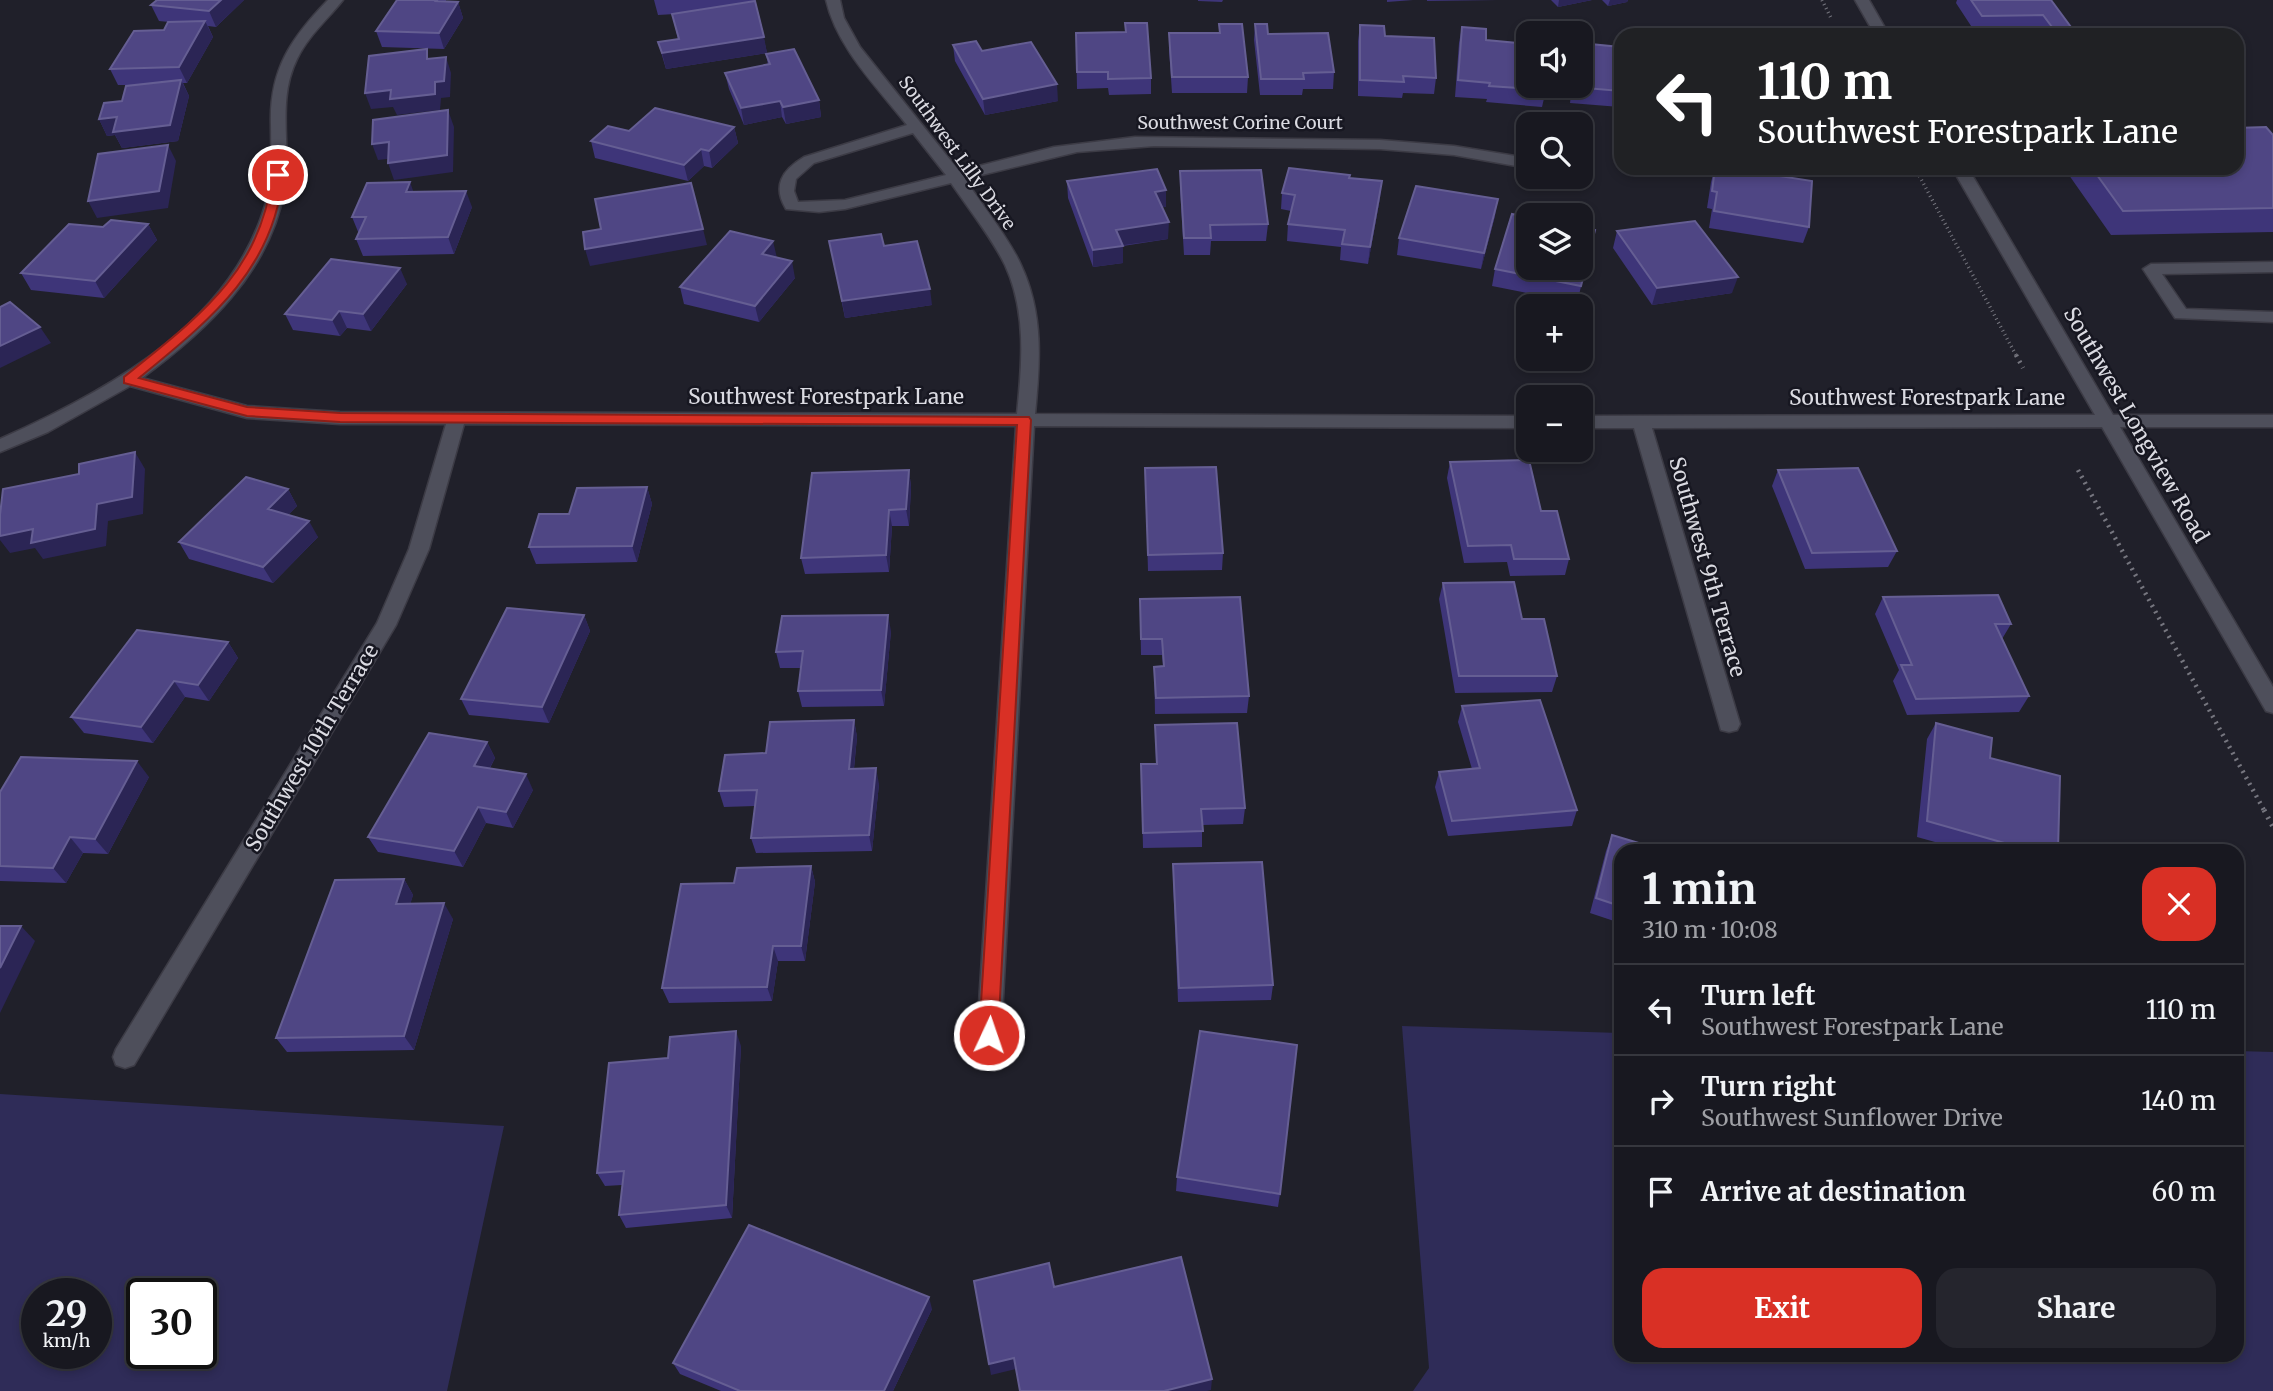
<!DOCTYPE html>
<meta charset="utf-8">
<style>
body{margin:0;font-family:Merriweather,serif;background:#25252d;color:#f1f3f6;height:100vh;display:flex;flex-direction:column;font-size:26px;white-space:nowrap}
*{box-sizing:border-box;margin:0}
p{font-size:23px;color:#9fa0a5}
.icon{flex:none;width:38px;height:38px;fill:none;stroke:currentColor;stroke-width:2;stroke-linecap:round;stroke-linejoin:round}
.map{position:relative;flex:1;overflow:hidden}
.sheet{position:absolute;left:1614px;top:844px;width:630px;height:518px;display:flex;flex-direction:column;background:#181820;border-radius:21px;box-shadow:0 4px 10px #0003,0 0 0 2px #36373e}
.sheet>*{flex:none}
.top-card{position:absolute;left:1614px;top:28px;width:630px;height:147px;border-radius:21px;box-shadow:0 4px 10px #0003,0 0 0 2px #36373e;background:#202124;color:#fff;overflow:hidden}
.fabs{position:absolute;left:1516px;top:21px;display:grid;gap:14px}
.fabs a{display:grid;place-items:center;width:77px;height:77px;border-radius:14px;background:#181820;box-shadow:0 4px 10px #0003,0 0 0 2px #36373e;font-size:35px}
.speed{position:absolute;left:21px;top:1278px;display:flex;gap:14px;font-size:35px;font-weight:700;text-align:center}
.speed>*{display:grid;place-content:center;width:91px;height:91px;border-radius:50%;background:#181820;box-shadow:0 4px 10px #0003,0 0 0 2px #36373e;line-height:1}
.speed small{font-size:18px;font-weight:400}
.speed .limit{border:4px solid #111;border-radius:10px;background:#fff;color:#111}
.pin{position:absolute;display:grid;place-items:center;width:60px;height:60px;color:#fff;margin:-30px;border:4px solid #fff;border-radius:50%;box-shadow:0 2px 7px #0007}
.me{position:absolute;width:77px;margin:-38px;rotate:3deg;stroke-linejoin:round;filter:drop-shadow(0 0 5px #0008)}
.turn{display:flex;align-items:center;gap:24px;height:147px;padding:0 28px;font-size:32px}
.turn .icon{width:91px;height:91px;stroke-width:2.5}
.turn b{display:block;font-size:49px;line-height:60px}
.round{display:grid;place-items:center;flex:none;width:74px;height:74px;border-radius:21px;background:#25252d}
.head{display:flex;align-items:center;justify-content:space-between;height:119px;padding:0 28px}
h1{font-size:42px;font-weight:700;line-height:52px}
.primary-button{display:flex;gap:14px;margin-top:auto;padding:14px 28px}
.primary-button a{flex:1;height:80px;border-radius:21px;background:#d93025;color:#fff;font-size:28px;font-weight:700;line-height:80px;text-align:center}
.primary-button a+a{background:#25252d;color:#f1f3f6}
ul{padding:0;list-style:none}
li{display:flex;align-items:center;gap:21px;height:91px;padding:0 28px;border-top:2px solid #36373e}
li div{flex:1}
li b{display:block;font-size:26px}
li em{font-style:normal}
.map>svg:first-child{display:block}
</style>
<div class="map">
<svg width="2273" height="1391" viewBox="0 0 2273 1391">
<rect width="100%" height="100%" fill="#20202a"/>
<path fill="#2f2c58" fill-rule="evenodd" d="M1402 1026 1620 1033V1354H2236L2237 1051 2273 1052V1391H1413L1429 1368Z
M0 1094 504 1126 447 1391H0ZM37 1293H96V1353H37ZM142 1293H201V1353H142Z"/>
<g fill="none" stroke-linecap="round" stroke-linejoin="round">
<defs>
<path id="minor" d="M328 0H343C327 20 308 36 297 59 276 101 292 147 284 191 270 272 205 332 142 378L247 406 340 412 1017 414C1022 364 1027 313 1005 265 992 238 968 208 951 183L845 209 819 212 786 209C772 186 782 170 804 157L907 125C877 87 837 48 826 0H840L844 18 860 47 959 171 1054 147 1135 137 1380 140 1454 146 1528 158V168L1454 155 1380 149 1154 146 1077 152 965 179C982 205 1009 238 1021 265 1044 314 1040 363 1035 414L1528 416V428L1034 426 1001 1035 998 1043 989 1046 980 1043 977 1035 1016 426 464 424 429 549 396 625 134 1065 125 1068 116 1065 113 1057 116 1049 377 623 409 549 446 424H340L247 418 130 386 48 432 0 452V439C110 390 238 320 268 194 273 172 271 148 271 125 269 70 291 38 328 0ZM913 133 946 175 845 200 798 202 794 191 796 179 814 163Z
M1855 0H1869L1889 35H1875Z
M1952 168H1968L2113 415H2273V427H2120L2273 687V713L2266 711 2102 427 1652 428 1740 724 1737 730 1729 732 1721 730 1634 428H1580V416L2095 415Z
M1580 169 1590 172 1593 175 1585 180 1575 177H1580Z
M2273 262V272L2162 274 2186 309 2273 312V322L2175 318 2143 269 2151 264Z"/>
</defs>
<use href="#minor" stroke="#3c3b45" stroke-width="3"/>
<path stroke="#76767f" stroke-width="3.5" stroke-dasharray="1 3.5" stroke-linecap="butt" d="M1822 0 1831 18
M1915 168 2017 357"/>
<path stroke="#76767f" stroke-width="4.5" stroke-dasharray="2 5" stroke-linecap="butt" d="M2016 355 2023 368
M2078 470 2265 812"/>
<path stroke="#76767f" stroke-width="5" stroke-dasharray="2 6" stroke-linecap="butt" d="M2264 810 2273 827"/>
<use href="#minor" fill="#4e4f5b" fill-rule="evenodd"/>
</g>
<path fill="#3e3579" d="M244 0 216 27 208 26 213 37 187 83H183L189 96 178 141 122 148 115 135 107 136 99 119 141 85H118L110 69 164 30 169 22 159 21 151 5Z
M397 0H446V1L458 2 463 18 444 49 382 47 376 31Z
M654 0H755L767 53 666 69 658 42 678 39 672 14H675L658 15Z
M1198 0H1223L1222 2 1198 1Z
M1387 0H1413L1387 2Z
M1427 0H1497L1427 1Z
M1551 0H1592L1558 7Z
M1602 0H1628L1627 2 1608 6Z
M1957 0H2051L2071 27 2094 35H2039L2036 31 1975 32 1956 3Z
M1219 24 1248 77 1247 93H1172L1169 49V33H1219Z
M1255 24 1268 34 1334 72 1333 89H1303L1302 95H1260L1254 40Z
M1360 25 1385 36 1436 78 1434 94 1403 93 1402 98 1358 96V41Z
M1462 27 1486 40 1528 86 1546 90 1542 107 1486 102 1487 99 1455 97 1459 43Z
M1076 33 1151 78V94L1109 95 1108 88 1077 89Z
M953 45 1058 101 985 115 955 61Z
M1620 47V107L1570 103 1572 86H1580Z
M766 54 819 100 821 117 786 124 782 117 744 125 729 89 725 73 768 65Z
M734 127 738 143 712 168 704 166 688 181 595 158 591 141 629 131Z
M2273 135V232L2111 235 2064 168H2236Z
M1715 168 1809 227 1803 243 1709 228 1712 209 1707 208 1711 182Z
M1180 171 1268 224 1266 241H1211L1210 255H1184L1180 188Z
M1350 178 1380 198 1368 264 1340 260 1341 247 1287 241 1288 224 1291 211 1281 209 1282 193Z
M1067 181 1166 207H1162L1168 239 1123 246V263L1093 267 1068 198Z
M414 192 472 207 454 254 363 256 356 239 359 234 352 217Z
M1495 216 1481 269 1397 255 1399 238Z
M148 224 157 240 104 298 31 290 21 273Z
M1595 230 1577 303 1492 286 1495 269Z
M1617 231 1732 293 1652 305 1613 248Z
M829 241 884 246 932 305 845 318Z
M777 257 795 278 759 322 684 304 680 287Z
M407 284 371 331 347 328 340 336 293 330 285 314Z
M1450 462 1541 511 1569 559 1565 575 1510 576 1507 562 1464 563 1447 478Z
M1145 468 1223 553 1222 570 1148 571Z
M909 470 911 487 909 526H892L889 572 805 574 801 558Z
M1778 470 1897 551 1888 567 1805 569 1772 486Z
M647 487 652 504 637 562 536 564 529 547 569 514Z
M288 489 297 506 288 515 318 537 273 583 189 559 179 542Z
M1443 583 1522 619 1557 676 1552 692 1455 693 1439 599Z
M1883 597 2011 624 2002 639 2029 696 2019 712 1907 715 1893 681 1899 670 1875 614Z
M1140 599 1249 696 1247 713 1155 714 1154 667 1163 666 1162 655H1141Z
M584 615 590 631 549 723 469 715 461 699Z
M891 631 884 706 802 707 798 691 801 668H780L776 652Z
M228 642 238 658 209 701 185 697 153 743 84 733 71 717Z
M1462 706 1577 810 1572 826 1448 836 1435 787 1439 772 1472 769 1458 722Z
M854 720 857 737 854 769 879 784 872 851 756 853 751 838 755 806 724 807 719 791 766 753Z
M1936 723 1990 758 2058 850H1964L1917 837 1927 739Z
M1155 725 1245 808 1243 824 1202 825V847L1143 848 1141 764H1156Z
M487 742 495 758 490 768 533 790 513 828 486 823 463 867 378 852 368 837Z
M149 777 108 854 83 853 66 883 0 881V792Z
M1612 835 1620 850V923L1590 913 1606 851Z
M1173 864 1273 985 1271 1000 1178 1002 1173 880Z
M811 866 815 882 805 961H778L772 1001 669 1003 662 988 734 883Z
M404 879 413 895 410 904 453 919 414 1050 287 1052 276 1038Z
M741 1046 732 1218 626 1228 619 1215 622 1185 605 1186 597 1173 668 1058Z
M1177 1177 1280 1194 1278 1207 1176 1191Z
M932 1309 893 1391H721L680 1374 673 1363Z"/>
<path fill="#2b2555" d="M221 0H244L216 27 209 11Z
M1559 0H1592L1558 7Z
M1610 0H1628L1627 2 1608 6Z
M458 2 463 18 444 49 439 33Z
M205 21 213 37 187 83 179 67Z
M764 37 767 53 666 69 662 53Z
M446 57 451 73 450 97 441 98 440 110 397 115 393 107 371 109 365 93 435 82Z
M181 80 189 96 178 141 122 148 115 135 107 136 99 119Z
M1057 84 1058 101 985 115 983 99Z
M819 100 821 117 786 124 783 107Z
M780 101 782 117 744 125 741 108Z
M448 110 454 127 453 172 394 180 388 163Z
M734 127 738 143 712 168 709 151Z
M389 142 395 158 378 160 372 144Z
M168 145 176 161 168 208 97 218 88 201Z
M701 149 704 166 688 181 684 165Z
M1382 181 1380 198 1368 264 1370 247Z
M410 182 416 199 406 192Z
M1166 190V207L1155 208V192Z
M466 191 472 207 454 254 448 237Z
M1498 199 1495 216 1481 269 1484 253Z
M1169 222 1168 239 1117 246 1116 230Z
M148 224 157 240 104 298 95 281Z
M703 229 707 245 590 266 585 249Z
M773 241 777 258 762 254Z
M1123 246V263L1093 267V250Z
M792 261 795 278 759 322 755 306Z
M400 268 407 284 371 331 363 314Z
M1738 277 1732 293 1652 305 1657 288Z
M930 289 932 305 845 318 842 301Z
M339 311 347 328 340 336 332 320Z
M40 327 51 343 0 368V346Z
M135 452 145 469 143 514 108 521 106 546 43 559 35 548 10 553 0 540V536L97 504Z
M909 470 911 487 909 526 906 509Z
M647 487 652 504 637 562 632 546Z
M288 489 297 506 277 526 268 509Z
M889 510 892 526 889 572 886 555Z
M309 521 318 537 273 583 263 567Z
M584 615 590 631 549 723 542 707Z
M888 615 891 631 884 706 881 690Z
M228 642 238 658 209 701 198 685Z
M174 681 185 697 153 743 141 727Z
M854 720 857 737 852 785 849 769Z
M487 742 495 758 482 782 474 766Z
M137 761 149 777 108 854 95 839Z
M876 768 879 784 872 851 869 835Z
M526 774 533 790 513 828 506 812Z
M478 807 486 823 463 867 454 851Z
M70 837 83 853 66 883 53 868Z
M811 866 815 882 805 961 801 946Z
M404 879 413 895 406 919 396 904Z
M444 903 453 919 414 1050 404 1036Z
M21 926 35 941 0 1013V968Z
M773 946 778 961 772 1001 767 987Z
M736 1031 741 1046 732 1218 726 1205Z
M929 1297 932 1309 893 1391H884Z
M1014 1358 1016 1369 991 1375 989 1364Z
M1212 1379 1211 1390 1207 1391H1164Z"/>
<path fill="#4f4684" stroke="#655e93" stroke-width="2" d="M157 0H221L209 11 151 5Z
M397 0H437L436 1 458 2 439 33 376 31Z
M1971 0H2051L2071 27H2088L2094 35H2058L2043 15 1982 16Z
M755 1 764 37 662 53 658 42 679 39 672 14Z
M205 21 179 67 110 69 134 31 164 30 168 22Z
M1125 23H1147L1151 78 1108 79V72H1077L1076 33 1126 32Z
M1219 24H1242L1248 77H1172L1169 33H1220Z
M1255 24H1267L1268 34 1328 33 1334 72 1303 73 1304 79H1261Z
M1360 25 1384 26 1385 36 1434 38 1436 78 1403 76 1404 82 1360 80Z
M1462 27 1486 29V40L1528 44V86H1546V90L1489 86 1490 83 1458 80Z
M976 41 982 51 1031 42 1057 84 983 99 953 45Z
M1580 43 1620 47V91L1574 87 1580 86Z
M427 49V59L446 57 444 81 435 82V94L390 99 391 90 365 93 369 56Z
M794 49 819 100 783 107 780 101 741 108 725 73 770 64 766 54Z
M181 80 170 125 113 132 117 117 99 119 104 103 122 101 126 86Z
M655 108 734 127 709 151 701 149 684 165 591 141 608 126 629 131Z
M448 110 447 155 388 163 389 142 372 144 373 120Z
M2266 127 2273 135V208L2123 211 2092 168H2236V128Z
M168 145 159 191 88 201 98 154Z
M1289 168 1350 175 1349 178 1382 181 1370 247 1342 244 1345 230 1288 224 1295 195 1282 193Z
M1715 168H1728L1812 181 1809 227 1714 211 1717 192 1712 191Z
M1157 169 1166 190 1155 192 1169 222 1116 230 1123 246 1093 250 1067 181Z
M1261 170 1268 224 1210 225 1211 238H1184L1180 171Z
M410 182 406 192 466 191 448 237 356 239 366 217H352L367 183Z
M691 183 703 229 585 249 583 232 601 229 595 199Z
M1416 186 1498 199 1484 253 1399 238Z
M1512 214 1528 217V268H1580V227L1595 230 1581 286 1495 269Z
M111 220 148 224 95 281 21 273 69 224 103 227Z
M1695 221 1738 277 1657 288 1617 231Z
M730 231 773 241 762 254 792 261 755 306 680 287Z
M881 234 884 246 917 241 930 289 842 301 829 241Z
M331 259 400 268 363 314 339 311 332 320 285 314Z
M10 302 40 327 0 346V307Z
M135 452 132 497 97 504 95 529 31 543 33 529 0 536V515L3 489 79 474V464Z
M1529 460 1541 511H1557L1569 559H1514L1511 545 1468 546 1450 462Z
M1216 467 1223 553 1148 555 1145 468Z
M1858 468 1897 551 1812 553 1778 470Z
M909 470 906 509 889 510 886 555 801 558 812 473Z
M246 477 288 489 268 509 309 521 263 567 179 542Z
M647 487 632 546 529 547 539 514H569L577 488Z
M1514 582 1522 619H1544L1557 676H1459L1443 583Z
M1998 595 2011 624H1995L2029 696 1916 699 1901 665H1912L1883 597Z
M1240 597 1249 696 1156 698 1154 667 1164 666 1162 639H1141L1140 599Z
M507 608 584 615 542 707 461 699Z
M888 615 881 690 798 691 803 651 776 652 782 616Z
M137 630 228 642 198 685 174 681 141 727 71 717Z
M1540 700 1577 810 1452 821 1439 772 1480 768 1462 706Z
M854 720 849 769 876 768 869 835 751 838 757 790 719 791 725 755 766 753 770 722Z
M1237 723 1245 808 1201 809 1203 831 1143 833 1141 764H1157L1155 725Z
M1936 723 1992 738 1990 758 2060 776 2058 850H2029L1927 821Z
M429 733 487 742 474 766 526 774 506 812 478 807 454 851 368 837Z
M21 757 137 761 95 839 70 837 53 868 0 866V792Z
M1612 835 1662 850H1620V906L1596 898Z
M1913 844 1918 850H1892Z
M1262 862 1273 985 1179 988 1173 864Z
M811 866 801 946H773L767 987 662 988 681 884 734 883 737 868Z
M404 879 396 904 444 903 404 1036 276 1038 335 880Z
M0 926H21L0 968Z
M736 1031 726 1205 619 1215 624 1171 597 1173 609 1063 668 1058 670 1037Z
M1200 1031 1297 1045 1280 1194 1177 1177Z
M749 1225 929 1297 884 1391H740L673 1363Z
M1181 1257 1212 1379 1164 1391H1020L1014 1358 989 1364 974 1281 1049 1263 1054 1287Z"/>
<path fill="#d93025" stroke="#8d1f18" stroke-width="2" d="M278 171 283 175C274 271 207 322 139 378L247 407 340 413 1029 417 1031 420 998 1035 995 1041 989 1043 982 1041 979 1035 1017 425 340 422 247 416 124 383V377C194 320 262 273 272 175Z"/>
<g text-anchor="middle" stroke-width="5" stroke-linejoin="round" paint-order="stroke">
<g font-size="18" fill="#dbdbe2" stroke="#171721">
<text x="1240" y="129">Southwest Corine Court</text>
<text transform="translate(957 153) rotate(54)" y="6">Southwest Lilly Drive</text>
</g>
<g font-size="21" fill="#dbdbe2" stroke="#171721">
<text x="826" y="404">Southwest Forestpark Lane</text>
<text x="1927" y="405">Southwest Forestpark Lane</text>
<text transform="translate(2136 425) rotate(60)" y="7">Southwest Longview Road</text>
<text transform="translate(1707 567) rotate(74)" y="7">Southwest 9th Terrace</text>
<text transform="translate(312 748) rotate(-59)" y="7">Southwest 10th Terrace</text>
</g>
</g>
</svg>
<div class="fabs">
<a><svg class="icon" aria-label="sound" viewBox="0 0 24 24"><path d="M4 9h4l5-4v14l-5-4H4zM17 9q2 3 0 6"/></svg></a>
<a><svg class="icon" aria-label="search" viewBox="0 0 24 24"><circle cx="10" cy="10" r="6"/><path d="M15 15l6 6"/></svg></a>
<a><svg class="icon" aria-label="layers" viewBox="0 0 24 24"><path d="M12 4l9 5-9 5-9-5zM3 14l9 5 9-5"/></svg></a>
<a>+</a>
<a>−</a>
</div>
<div class="speed"><div>29<small>km/h</small></div><div class="limit">30</div></div>
<div class="pin" style="left:278px;top:175px;background:#d93025"><svg class="icon" aria-label="arrive" viewBox="0 0 24 24"><path d="M6 21V4h12l-3 4 3 4H6"/></svg></div>
<svg class="me" style="left:989px;top:1035px" viewBox="-20 -20 40 40"><circle r="17" fill="#d93025" stroke="#fff" stroke-width="3"/><path d="M0-11L8 9 0 5-8 9z" fill="#fff"/></svg>
<div class="top-card">
<div class="turn"><svg class="icon" aria-label="left" viewBox="0 0 24 24"><path d="M17 20v-9H6M10 6l-5 5 5 5"/></svg><div><b>110 m</b>Southwest Forestpark Lane</div></div>
</div>
<section class="sheet">
<div class="head"><div><h1>1 min</h1><p>310 m · 10:08</p></div><a class="round" style="background:#d93025;color:#fff"><svg class="icon" aria-label="close" viewBox="0 0 24 24"><path d="M6 6l12 12M18 6L6 18"/></svg></a></div>
<ul>
<li><svg class="icon" aria-label="left" viewBox="0 0 24 24"><path d="M17 20v-9H6M10 6l-5 5 5 5"/></svg><div><b>Turn left</b><p>Southwest Forestpark Lane</p></div><em>110 m</em></li>
<li><svg class="icon" aria-label="right" viewBox="0 0 24 24"><path d="M7 20v-9h11M14 6l5 5-5 5"/></svg><div><b>Turn right</b><p>Southwest Sunflower Drive</p></div><em>140 m</em></li>
<li><svg class="icon" aria-label="arrive" viewBox="0 0 24 24"><path d="M6 21V4h12l-3 4 3 4H6"/></svg><div><b>Arrive at destination</b></div><em>60 m</em></li>
</ul>
<div class="primary-button"><a>Exit</a><a>Share</a></div>
</section>
</div>
